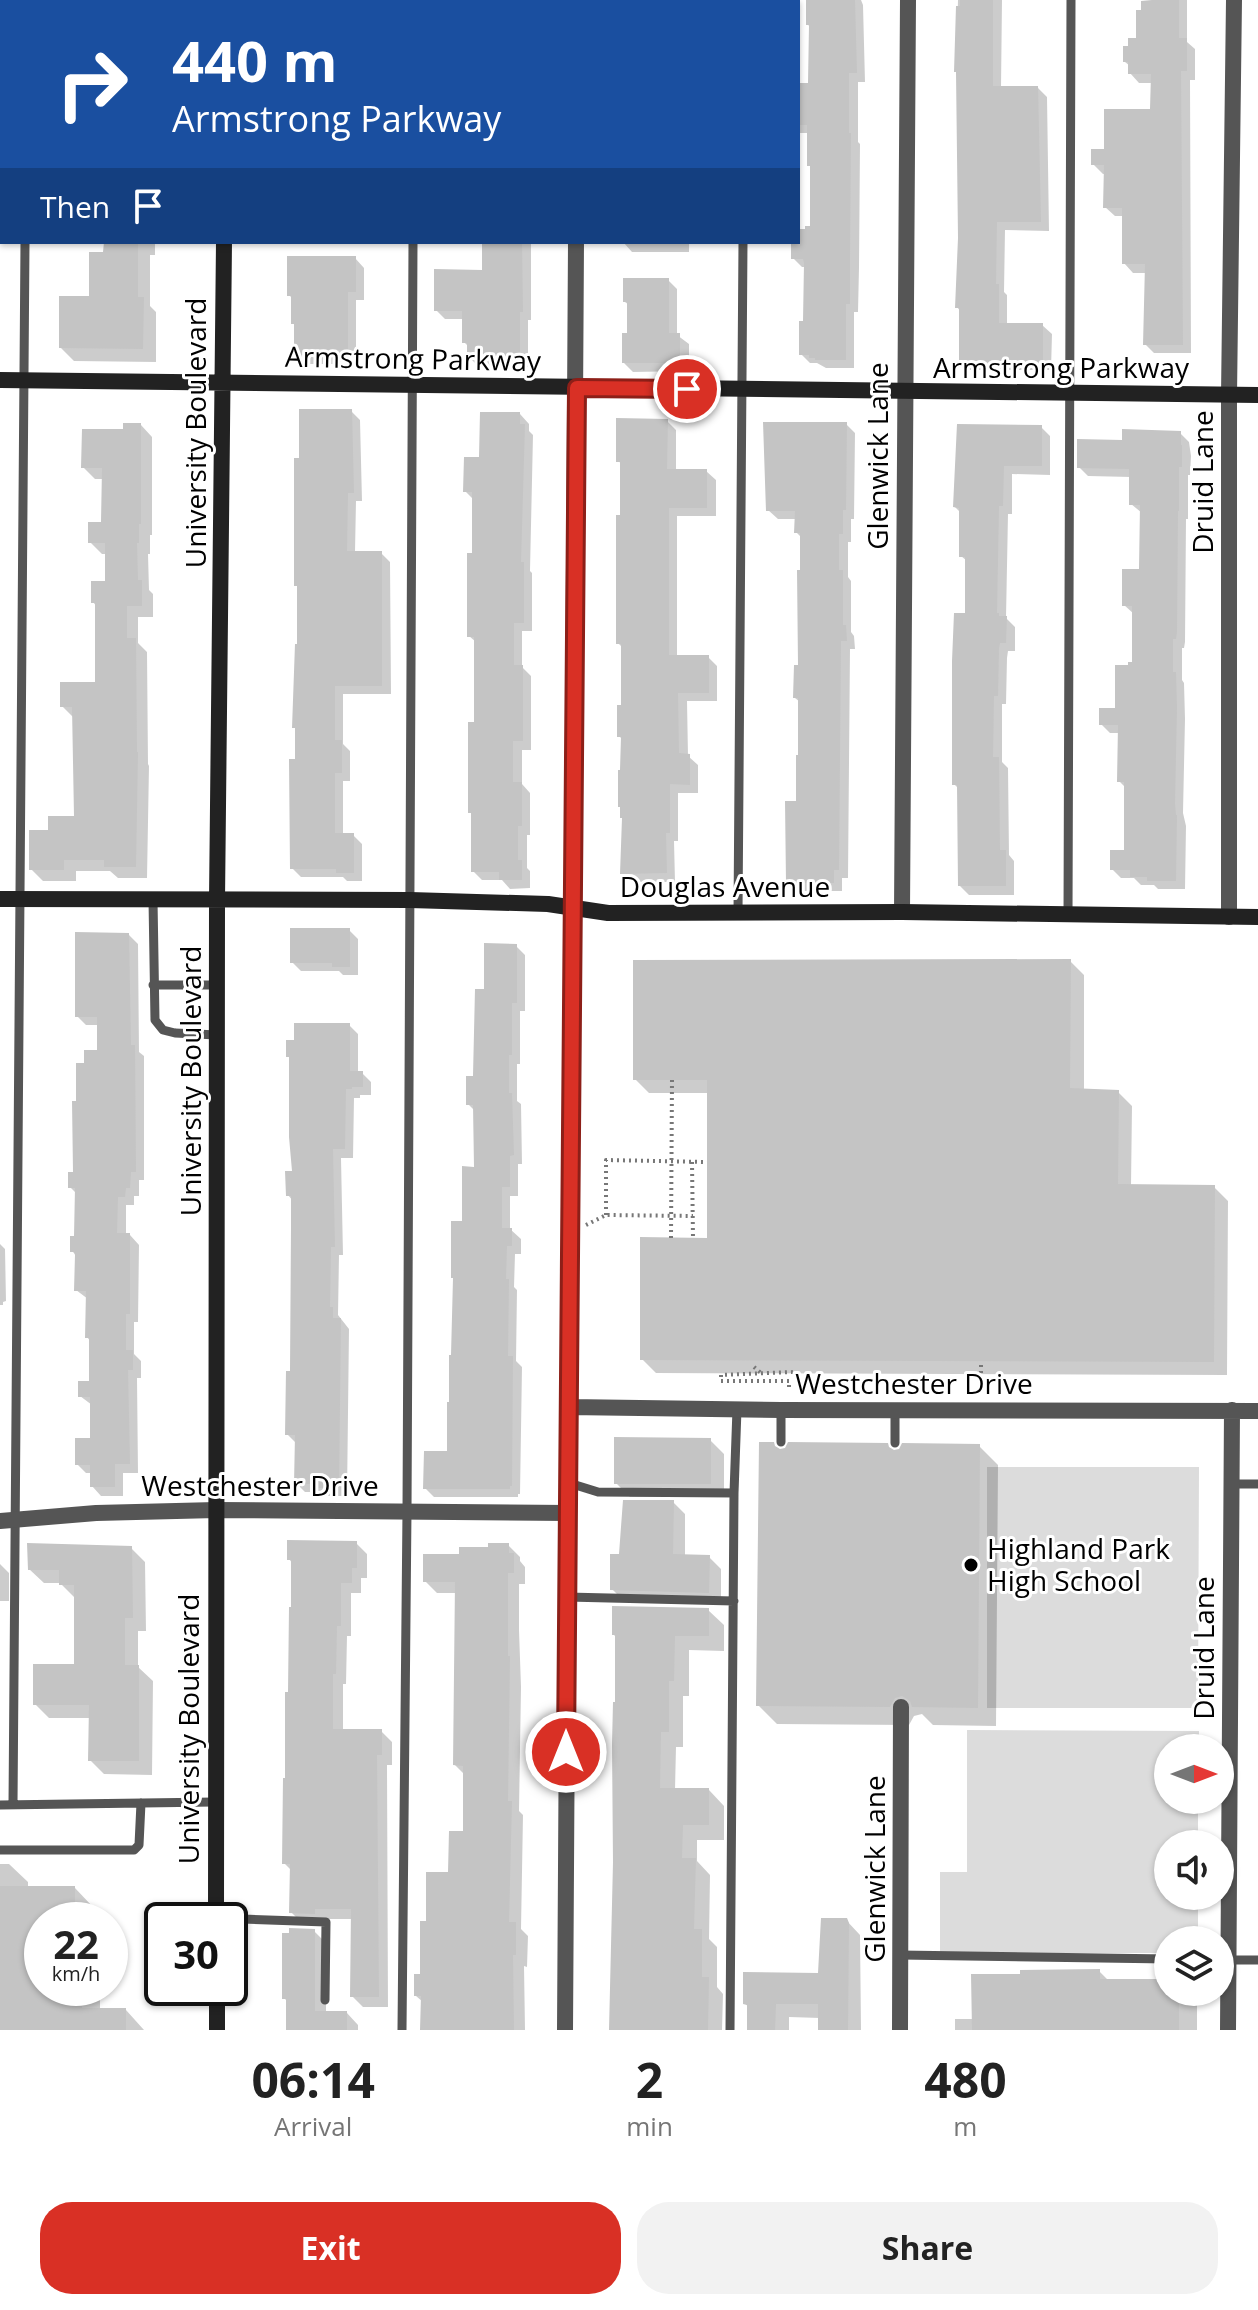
<!DOCTYPE html>
<style>
body{margin:0;font-family:"Open Sans",sans-serif;background:#f2f2f2;color:#222;height:100vh;display:flex;flex-direction:column;font-size:30px;white-space:nowrap}
*{box-sizing:border-box;margin:0}
p{font-size:26px;color:#767676}
.icon{flex:none;width:44px;height:44px;fill:none;stroke:currentColor;stroke-width:2;stroke-linecap:round;stroke-linejoin:round}
.map{position:relative;height:2030px;overflow:hidden}
.drawer{display:flex;flex-direction:column;background:#fff;flex:1}
.drawer>*{flex:none}
.top-card{position:absolute;left:0px;top:0px;width:800px;height:244px;box-shadow:0 2px 6px #0004;background:#1a4fa0;color:#fff;overflow:hidden}
.needle{width:52px;rotate:90deg}
.fabs{position:absolute;left:1154px;top:1734px;display:grid;gap:16px}
.fabs a{display:grid;place-items:center;width:80px;height:80px;border-radius:50%;background:#fff;box-shadow:0 2px 6px #0004;font-size:40px}
.speed{position:absolute;left:24px;top:1902px;display:flex;gap:16px;font-size:40px;font-weight:700;text-align:center}
.speed>*{display:grid;place-content:center;width:104px;height:104px;border-radius:50%;background:#fff;box-shadow:0 2px 6px #0004;line-height:1}
.speed small{font-size:20px;font-weight:400}
.speed .limit{border:4px solid #111;border-radius:12px;background:#fff;color:#111}
.pin{position:absolute;display:grid;place-items:center;width:68px;height:68px;color:#fff;margin:-34px;border:4px solid #fff;border-radius:50%;box-shadow:0 2px 8px #0007}
.me{position:absolute;width:88px;margin:-44px;rotate:0deg;stroke-linejoin:round;filter:drop-shadow(0 0 6px #0008)}
.turn{display:flex;align-items:center;gap:28px;height:168px;padding:0 40px;font-size:36px}
.turn .icon{width:104px;height:104px;stroke-width:2.5}
.turn b{display:block;font-size:56px;line-height:68px}
.then{display:flex;align-items:center;height:76px;padding:0 40px;background:#0003;gap:16px;font-size:30px}
.eta{display:flex;justify-content:space-evenly;align-items:center;height:136px;text-align:center}
.eta b{font-size:48px;font-weight:700;line-height:56px}
.action{display:flex;gap:16px;margin-top:auto;padding:16px 40px}
.action a{flex:1;height:92px;border-radius:32px;background:#d93025;color:#fff;font-size:32px;font-weight:700;line-height:92px;text-align:center}
.action a+a{background:#f2f2f2;color:#222}
.map>svg:first-child{display:block}
</style>
<div class="map">
<svg width="1258" height="2030" viewBox="0 0 1258 2030">
<rect width="100%" height="100%" fill="#fff"/>
<path fill="#dcdcdc" d="M987 1467H1199L1198 1708H987Z
M967 1730 1199 1731V1748H1168V1800H1198V1844H1168V1896H1198V1940H1168V1953H940V1872H967Z"/>
<path fill="#0003" d="M100 0H156V2H100Z
M293 0H355V2H293Z
M470 0H529V2H470Z
M623 0H717L719 2H623Z
M808 0H861L863 5 865 82H858V142L860 144 859 268 858 312H854V368H826L817 363H810L801 354 805 323 806 267H802L793 258V242H798V231L812 228V167L809 133H798V85H810L811 27 808 25Z
M958 0H1002L1001 88H1038L1047 97 1049 231 1005 230 1004 292 1007 295V325H1042L1052 334 1051 370H970L961 361V312L957 307 959 293 958 74 956 71Z
M1153 0H1187V42L1195 49V80H1190L1191 353H1154L1145 344 1147 273H1133L1124 263V216H1115L1105 207 1106 174H1103L1093 164 1152 111 1153 83H1139L1130 73V66L1125 62 1138 40 1143 12Z
M106 242H155V255H150V306L156 312V362L74 361 61 348 91 298 105 254Z
M484 242H531V320H528V367L478 366 469 357V347L464 342V319H445L436 310 483 272Z
M623 242H689V252H632Z
M355 258 364 268V300H356V358H342V364H305L296 354V327L293 323V299L289 295Z
M668 280 677 289V335L689 344V371L633 372 624 363 629 335V305L625 302Z
M351 411 360 420 362 501H356L355 553H381L390 562 391 694H343V744L350 751V781H343V835H353L362 844V881H347L343 877H301L292 868 297 761V730L294 727 299 646V588L296 585 301 460Z
M520 414 529 424V431L533 435 530 571 532 573V631H522V667L531 676V750H522V784L530 793V835H527V868L530 871V888L510 889 502 880H482L473 871V815L470 812 476 724V642L469 636 474 500 465 491 481 459Z
M667 421 676 430V471H706L716 480V516H677V657H708L717 666V701H687L688 756 698 765V793H678V841H674L675 882H631L622 873 623 740 619 736 623 707V648L618 643 622 464 618 461Z
M846 424 855 433 854 519H851V542H848V577L851 581V632L854 636 855 649H850L848 878H842V891H797L788 882 798 803 800 702 795 698 801 667 802 538 796 532 797 519H778L768 510Z
M141 425 152 437V535H150V554H148L149 590 153 594V617H138V643L147 652 148 764 149 766 147 878H118L110 871H76V881H43L31 869 50 832 76 818 74 718 62 706 97 684V607L93 602 107 583V554H102L90 542 103 524 104 479H95L83 467 125 431Z
M1041 427 1050 436V475L1012 474V514H1008L1006 618 1015 627V651H1008L1007 658 1006 704H1002V762L1008 768 1009 855 1014 861V895H969L960 886 959 789 954 784 967 615V561L961 556V513L955 507Z
M1180 433 1189 442 1191 456 1190 475H1188V519H1186L1185 642 1184 648H1182V680L1184 683 1185 719 1183 813 1186 826 1185 889H1158L1154 885H1141L1134 878H1121L1112 869 1126 852V788L1120 782V733H1110L1101 724 1117 710 1134 664V614L1124 605 1141 571 1142 513 1131 504V477L1088 476 1079 467 1124 442Z
M349 930 358 939V975H343L339 971H301L292 962Z
M129 935 138 944 139 1052 144 1056V1180H139V1196H134V1205H126V1235H130L139 1245 138 1322H134V1354L141 1361V1378H137L138 1473H123V1496H101L92 1486V1473H86L77 1464 92 1440V1405L80 1396 91 1383V1342L87 1337 88 1299 76 1290 77 1256 72 1251 76 1238 77 1194 70 1187 75 1174 78 1103 86 1065 99 1052V1025H86L77 1016Z
M516 946 525 955V1011H520V1064H517V1101L521 1104 522 1164H518V1196H510V1229L521 1239V1254H515L514 1287 517 1290 516 1361 522 1367 520 1494H518V1497H434L425 1488 449 1453 464 1223 476 1169V1112L468 1104 475 1078 486 991Z
M1070 961 1084 975V1090L1118 1092 1132 1106 1131 1186 1214 1187 1228 1201 1227 1375 656 1373 642 1359 709 1240V1093H649L635 1079Z
M349 1025 358 1034V1073H362L371 1082V1095H360V1098H354L353 1158H341L343 1255H339L338 1315 349 1329 347 1496H326L322 1492H305L296 1483 297 1444 287 1434 292 1373 293 1201 288 1195 294 1173 291 1060 288 1056 296 1042Z
M0 1244 5 1249 6 1301 3 1302V1305H0Z
M710 1440 724 1454V1497H630L616 1483Z
M979 1446 998 1465 996 1726 933 1725 922 1714 914 1716 909 1725 777 1724 758 1705 780 1451 894 1452Z
M673 1502 685 1514V1557H709L721 1569V1604L625 1602 612 1589 621 1556Z
M356 1543 367 1554V1578H361V1593H351V1636H347L346 1684H343V1731H381L392 1742V1765H387L388 2007H363L352 1996 353 1919H325L302 1923 291 1912 292 1871 284 1863 293 1564 289 1559Z
M508 1545 520 1557V1561L525 1567V1584H519V1630L521 1687 519 1811 523 1815 521 1929 528 1936 527 1967 524 1966 525 2030H422L423 2002 416 1996 422 1976 428 1923 450 1874 465 1833V1775L455 1765 457 1593H437L425 1581 461 1556Z
M131 1548 145 1562 146 1631H138V1667L153 1681 152 1775 104 1774 90 1760V1718H49L35 1704 76 1666V1599L60 1583H44L29 1569Z
M0 1564 9 1573V1601H0Z
M708 1610 724 1625V1651L689 1650V1696H683V1747H676L675 1790H709L724 1806V1840H697V1861L710 1875 709 1939 717 1947V1987L723 1994 722 2030H611L617 1704V1638L614 1635Z
M0 1864H9L28 1882V1888H75L93 1907V1920H42V1988H100V2010H126L144 2030H0Z
M846 1920 860 1935 861 2030H820V2018L789 2017V2030H749V2008L745 2003 820 1975Z
M314 1931 326 1943V2013H347L358 2025V2030H288V2002L284 1998Z
M1099 1971 1109 1981H1168V1992H1190L1197 2000V2030H955V2019H973Z"/>
<path fill="#c4c4c4" d="M806 0H855L857 73H849V133H851L850 258V304H846V360H815V358H809V355H799V321H803L804 263 803 259H791V242H798V229H805V226H810V166H807V125H798V83H808L809 25H806Z
M960 0H993V86H1038L1041 222H997L996 284H999V323H1043V362H959V308H955L958 238 956 72H954L956 6H960Z
M1152 0H1179V38H1187V71H1181L1183 345H1143L1145 264H1122V208H1103L1104 165H1091V149H1104V109H1150L1151 74H1128V62H1123V46H1128V38H1136V10H1141V1Z
M104 242H138V297H144L143 349 59 348V296H89V252H103Z
M482 242H522L523 312H520V358H467V343H462V311H434V269L482 270Z
M287 256H356V292H348V350H333V355H294V324H291V296H287Z
M623 278H669V333H680V363H622V333H627V302H623Z
M299 409H352L354 493H348L347 551H382V686H335V740H342V773H335V833H354V873H336V869H290L289 759H295V728H292L295 644H297V586H294V458H299Z
M480 412H520V424H525L521 562H524V623H514V665H523V741H513V782H522V826H518V860H522V880H499V872H471V813H468V722H474V637H467V553H472V492H463L464 457H479Z
M616 418 668 419 667 469H707V508H669V655H709V693H678L679 753 690 754V785L670 784V833H666L667 873 620 874 622 818H620V807H618V770H620L621 737H617V705H621V644H616V515H620V462H616Z
M763 422H847L846 510H843V534H839V570H843V625H846L847 641H841L839 870H834V883H786L785 801H796V755H798V698H793L794 665H798L797 570H800V533H794L795 511H766Z
M123 423H141V524H139V543H137L138 580H142V606H127V638H136L137 752H138L136 867H104V860H64V870H29V830H48V816H74L72 707H60V682H95V603H91V581H105V543H88V522H101L102 468H81L82 429H123Z
M957 424 1042 425V466H1004L1003 506H999L997 613H999V616H1007L1006 643H1000L999 648 998 696H994L993 757H999L1000 850H1006V886H958L957 785H952V661L954 613H965V557H959V508L953 507Z
M1122 429 1181 431V445H1182V467H1179V511H1178L1177 632 1176 639H1173V672H1176L1177 708 1175 803 1176 815H1177L1176 881H1147V877H1130V870H1110V850H1124V782H1117L1118 725H1099V708H1115V665H1128V662H1132V606H1122V569H1139L1140 505H1129V469L1077 468V439L1122 440Z
M290 928H350V967H332V963H290Z
M75 932 129 933 131 1045H135L136 1172H131L130 1188H126L125 1197H118L117 1233H130V1314H126V1350H133V1370H128L130 1464H115V1487H90V1465H75V1438H90V1397H78V1381H89V1338H85L86 1291H74L75 1255 74 1252H70V1236H74L75 1188H68V1172H73L72 1101H76V1063H84V1050H97V1017H75Z
M484 943 517 944V1003H512V1055H509V1093H512L514 1155 510 1156V1187H502V1228H512V1246H507L506 1279H509L508 1356H513L512 1486H510V1489H423L424 1451H447V1402H449V1355H451L453 1278H451V1221H462V1166L474 1167 473 1105H466V1076H473L475 989H484Z
M1071 959 1070 1088 1119 1090 1118 1184 1215 1185 1214 1362 640 1360V1237L707 1238V1080H633V960Z
M294 1023H350V1071H363V1087H352V1089H346L345 1149H333L335 1247H331L330 1307H333V1318H341L339 1488H315V1484H294L295 1435H285L286 1371H290L291 1229V1196H286L285 1171H292L289 1137V1057H286V1040H294Z
M614 1437 711 1438V1484H614Z
M759 1442H774L775 1446 780 1449 785 1448 788 1442 888 1443 889 1447 894 1450 899 1449 902 1443 980 1444 978 1708 912 1707 910 1701 902 1696 895 1698 890 1707 756 1706Z
M623 1500H674L673 1554 710 1555 709 1593 610 1590V1554H619Z
M287 1540 357 1541V1568H352V1583H341V1626H337L336 1674H333V1729H382V1755H377L379 1997H350L351 1909H315V1914L289 1913 290 1864H282L283 1778H285V1692H288L289 1607H291V1560H287Z
M27 1543 132 1546 133 1618H125V1665H139V1761H88L89 1705H33V1664H74V1585H59V1570H28Z
M488 1543H509V1553H514V1573H508V1656H510L508 1801H512L509 1922H516V1955H513L514 2030H420L421 1996H414V1974H420V1921H426V1872H448L449 1831H463V1766L453 1765 455 1582H423V1554H459V1547H488Z
M612 1606 709 1608V1636H675L674 1681H669V1732H661L660 1788H709V1825H683L682 1858H696L694 1929H702V1977H709L708 2030H609L613 1862 612 1744 613 1702H615V1635H612Z
M0 1886H75V1920H42V1988H82V2008H126V2030H0Z
M821 1918H847L849 1923 848 2030H818V2004H776L775 2030H747V2005L743 2004V1972L818 1973Z
M289 1928 315 1929V2011H347V2030H286V1999H282V1933H289Z
M1100 1969V1979H1168V1992H1179V2030H972L971 1974H1020V1970Z"/>
<g fill="none" stroke-linecap="round" stroke-linejoin="round">
<path stroke="#777" stroke-width="4" stroke-dasharray="2 4" stroke-linecap="butt" d="M692 1162 693 1238
M606 1215V1160L707 1162
M586 1225 606 1215 693 1216
M671 1238 672 1080
M981 1365V1378
M754 1367 761 1373
M789 1387V1381H721V1375L794 1372"/>
<path stroke="#555" stroke-width="9" d="M28 2V0
M414 2V0
M744 2V0
M153 900 155 1020 163 1030 175 1033 217 1035
M738 914 743 242
M1068 915 1071 0
M153 985H217
M895 1409V1443
M781 1442V1410
M569 1483 598 1492 734 1493
M1232 1484H1258
M567 1597 734 1601
M0 1805 214 1802
M13 1805 25 242
M0 1850H134L139 1845 141 1803
M216 1918 326 1922 325 2000
M900 1955 1168 1959
M1220 1960H1258
M402 2030 407 1511 413 242
M730 2030 734 1493 737 1409"/>
<path stroke="#555" stroke-width="16" d="M575 0V2
M902 912 908 0
M1229 917V395L1234 0
M569 1407 781 1410 1258 1411
M0 1521 96 1513 216 1510 568 1513
M565 2030 576 242
M900 2030 901 1707
M1228 2030 1232 1410"/>
<path stroke="#222" stroke-width="16" d="M224 0V2
M0 380 1258 395
M0 899 410 900 548 904 608 913 902 912 1258 917
M216 1920 217 900 224 242
M217 1988V2030"/>
</g>
<g fill="none" stroke-linecap="round" stroke-linejoin="round">
<defs>
<path id="route" d="M566 1752 577 388 687 389"/>
</defs>
<use href="#route" stroke="#8d1f18" stroke-width="20"/>
<use href="#route" stroke="#d93025" stroke-width="14"/>
</g>
<circle fill="#000" stroke="#fff" stroke-width="3" cx="971" cy="1565" r="8"/>
<g text-anchor="middle" stroke-width="6" stroke-linejoin="round" paint-order="stroke">
<g font-size="28" fill="#000" stroke="#fff">
<text transform="translate(413 359) rotate(1)" y="10">Armstrong Parkway</text>
<text x="1061" y="378">Armstrong Parkway</text>
<text transform="translate(196 433) rotate(-90)" y="10">University Boulevard</text>
<text transform="translate(878 456) rotate(-90)" y="10">Glenwick Lane</text>
<text transform="translate(1203 482) rotate(-90)" y="10">Druid Lane</text>
<text x="725" y="897">Douglas Avenue</text>
<text transform="translate(191 1081) rotate(-90)" y="10">University Boulevard</text>
<text x="914" y="1394">Westchester Drive</text>
<text x="260" y="1496">Westchester Drive</text>
<text transform="translate(1204 1648) rotate(-90)" y="10">Druid Lane</text>
<text transform="translate(189 1729) rotate(-90)" y="10">University Boulevard</text>
<text transform="translate(875 1869) rotate(-90)" y="10">Glenwick Lane</text>
</g>
<g font-size="28" fill="#000" stroke="#fff" text-anchor="start">
<text x="987" y="1559">Highland Park<tspan x="987" dy="32">High School</tspan></text>
</g>
</g>
</svg>
<div class="fabs">
<a><svg class="needle" viewBox="-14 -14 28 28"><path d="M0-13l5 13h-10z" fill="#e53935"/><path d="M0 13l5-13h-10z" fill="#767676"/></svg></a>
<a><svg class="icon" aria-label="sound" viewBox="0 0 24 24"><path d="M4 9h4l5-4v14l-5-4H4zM17 9q2 3 0 6"/></svg></a>
<a><svg class="icon" aria-label="layers" viewBox="0 0 24 24"><path d="M12 4l9 5-9 5-9-5zM3 14l9 5 9-5"/></svg></a>
</div>
<div class="speed"><div>22<small>km/h</small></div><div class="limit">30</div></div>
<div class="pin" style="left:687px;top:389px;background:#d93025"><svg class="icon" aria-label="arrive" viewBox="0 0 24 24"><path d="M6 21V4h12l-3 4 3 4H6"/></svg></div>
<svg class="me" style="left:566px;top:1752px" viewBox="-20 -20 40 40"><circle r="17" fill="#d93025" stroke="#fff" stroke-width="3"/><path d="M0-11L8 9 0 5-8 9z" fill="#fff"/></svg>
<div class="top-card">
<div class="turn"><svg class="icon" aria-label="right" viewBox="0 0 24 24"><path d="M7 20v-9h11M14 6l5 5-5 5"/></svg><div><b>440 m</b>Armstrong Parkway</div></div>
<div class="then">Then<svg class="icon" aria-label="arrive" viewBox="0 0 24 24"><path d="M6 21V4h12l-3 4 3 4H6"/></svg></div>
</div>
</div>
<section class="drawer">
<div class="eta">
<div><b>06:14</b><p>Arrival</p></div>
<div><b>2</b><p>min</p></div>
<div><b>480</b><p>m</p></div>
</div>
<div class="action"><a>Exit</a><a>Share</a></div>
</section>
